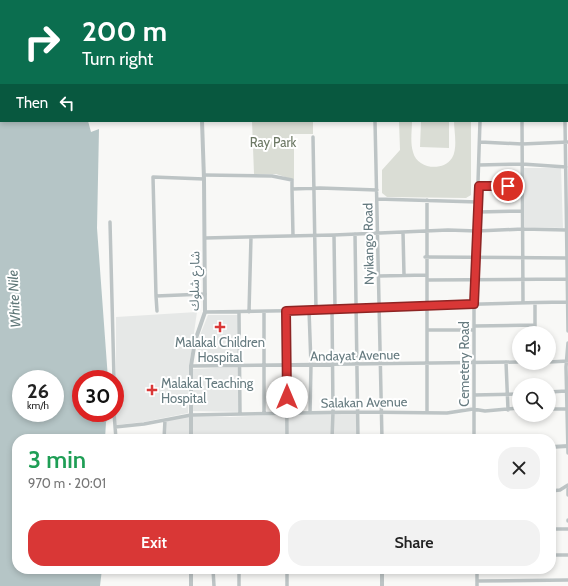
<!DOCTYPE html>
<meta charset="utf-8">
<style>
body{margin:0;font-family:Cabin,"Noto Sans Arabic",sans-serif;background:#f2f2f2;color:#222;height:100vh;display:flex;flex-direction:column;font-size:15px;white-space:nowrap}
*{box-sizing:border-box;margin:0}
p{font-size:13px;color:#767676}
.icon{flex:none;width:22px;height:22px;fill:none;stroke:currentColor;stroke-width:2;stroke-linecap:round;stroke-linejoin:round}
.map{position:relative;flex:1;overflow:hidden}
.panel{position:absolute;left:12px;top:434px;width:544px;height:140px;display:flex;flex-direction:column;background:#fff;border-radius:16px;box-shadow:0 2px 6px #0003}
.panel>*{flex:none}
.banner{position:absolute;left:0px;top:0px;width:568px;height:122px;box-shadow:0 2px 6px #0003;background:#0b6e4f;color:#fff;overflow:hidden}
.buttons{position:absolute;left:512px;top:326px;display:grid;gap:8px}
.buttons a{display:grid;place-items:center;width:44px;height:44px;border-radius:50%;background:#fff;box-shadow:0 2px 6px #0003;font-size:20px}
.speed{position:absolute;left:12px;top:370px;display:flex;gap:8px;font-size:20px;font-weight:700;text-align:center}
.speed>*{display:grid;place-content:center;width:52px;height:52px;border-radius:50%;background:#fff;box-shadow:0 2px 6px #0003;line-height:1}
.speed small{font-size:10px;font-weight:400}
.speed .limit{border:6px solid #d22;background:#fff;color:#111}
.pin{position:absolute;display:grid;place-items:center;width:34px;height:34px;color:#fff;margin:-17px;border:2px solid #fff;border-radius:50%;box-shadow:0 1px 4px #0007}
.me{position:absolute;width:44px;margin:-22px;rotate:0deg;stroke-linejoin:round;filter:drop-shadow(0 0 3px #0008)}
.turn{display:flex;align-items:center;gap:14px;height:84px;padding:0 16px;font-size:18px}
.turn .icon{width:52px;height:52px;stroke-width:2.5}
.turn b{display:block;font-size:28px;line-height:34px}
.then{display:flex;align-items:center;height:38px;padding:0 16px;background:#0003;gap:8px;font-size:15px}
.round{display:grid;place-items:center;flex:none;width:42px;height:42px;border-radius:16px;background:#f2f2f2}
.headline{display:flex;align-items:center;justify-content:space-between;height:68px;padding:0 16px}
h1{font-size:24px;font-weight:600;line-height:30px;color:#1e9e55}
.cta{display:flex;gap:8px;margin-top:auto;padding:8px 16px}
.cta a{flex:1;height:46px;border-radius:16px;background:#d93736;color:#fff;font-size:16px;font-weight:600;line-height:46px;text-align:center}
.cta a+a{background:#f2f2f2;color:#222}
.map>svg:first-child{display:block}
</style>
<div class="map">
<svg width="568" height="586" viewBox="0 0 568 586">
<rect width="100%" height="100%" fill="#f8f8f6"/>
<path fill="#e6e8e7" d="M524 168H561L563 228 525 227Z
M197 312 189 367 188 413 144 422 116 425V317Z
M208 315H238V363L200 362 197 359 198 340Z
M239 367 240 412 193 411V369Z
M293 414H356L358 439H165V420L193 416 230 417Z"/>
<path fill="#daddd5" d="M252 121H313V134H294V180L276 174H254Z
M399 121H412C412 131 410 142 413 152 417 169 443 172 452 158 458 148 454 131 454 121H471V195L466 198 387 197 382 193V170L400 150Z
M421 121H449V148L420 147Z"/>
<path fill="#b5c5c6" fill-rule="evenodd" d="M0 0H102L1 1V121H88L91 132 99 129 97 228 108 379H81V413L111 414 106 422 105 439H17V569H102L100 586H0ZM21 379H55V413H21Z"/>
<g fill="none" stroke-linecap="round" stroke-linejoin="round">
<path stroke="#bdc4c5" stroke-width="3.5" d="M124 0 125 1
M372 0V1
M153 1V0
M170 1V0
M453 1V0
M487 1V0
M567 70H568
M567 118H568
M375 121 382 439
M522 121 523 303
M565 121 568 331
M313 137 316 309
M480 142 522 144 568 142
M479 165 522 164 566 167
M204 175 272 176 292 180V189L320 188 377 190
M479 186H523
M292 189 293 236
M377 199 478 202
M427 200V412
M478 212 522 211
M110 222 114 379
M403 232 404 275
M355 234 358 439
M334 235 335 308
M205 238 334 235 448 230 477 231 523 229 566 230
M425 257 566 258
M379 276 427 275
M427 280 568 279
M156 296 153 177 204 179
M535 303V333
M309 310 311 365 310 413
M157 311 156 296 205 294
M286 311 287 439
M205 312 332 310C339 306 362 309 371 309 437 305 502 303 568 302
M249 312 251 237
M264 312V413
M239 313 240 413
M474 326 535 325
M427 330H474
M568 343 566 367 568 453
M506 362 508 410
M549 362 568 361
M191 366 519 362
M549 392 566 391
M474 395 519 394
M549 409H568
M114 413 116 439
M115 427 144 424 191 415 357 412 447 413 473 409 485 411 519 408
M164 439 165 420
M332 439 333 412 332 310
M474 439V304L480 121
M568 489V495
M551 491 560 490 568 485
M568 520V521
M551 529H568
M551 555H568
M213 569 214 586
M239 569V586
M287 569V586
M477 569V586
M477 581 568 580"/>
<path stroke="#bdc4c5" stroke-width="4" d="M206 1V0
M191 439V366L195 341 205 312 204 179 202 121
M551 447 568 446
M382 569V586
M191 586V569"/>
</g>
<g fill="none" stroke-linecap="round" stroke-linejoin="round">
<defs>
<path id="route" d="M287 397 286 311 474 304 479 186H508"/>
</defs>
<use href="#route" stroke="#8d2423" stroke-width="10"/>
<use href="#route" stroke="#d93736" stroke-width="7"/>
</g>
<g fill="#d93736" stroke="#fff" stroke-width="1.5">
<path d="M218 321h4v4h4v4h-4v4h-4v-4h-4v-4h4z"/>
<path d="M150 384h4v4h4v4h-4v4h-4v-4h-4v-4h4z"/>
</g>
<g text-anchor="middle" stroke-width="4" stroke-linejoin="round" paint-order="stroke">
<g font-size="13" fill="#6c7864" stroke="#fff">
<text x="273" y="147">Ray Park</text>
</g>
<g font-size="13" fill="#657a7f" stroke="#fff">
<text transform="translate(368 244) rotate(-91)" y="5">Nyikango Road</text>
<text transform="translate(194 281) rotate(-89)" y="5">شارع شلوك</text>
<text transform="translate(355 355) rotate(-1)" y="5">Andayat Avenue</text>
<text transform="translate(464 364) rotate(-90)" y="5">Cemetery Road</text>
<text transform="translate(364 402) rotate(-1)" y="5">Salakan Avenue</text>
</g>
<g font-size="13" fill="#657a7f" stroke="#fff">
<text x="220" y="347">Malakal Children<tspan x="220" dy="15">Hospital</tspan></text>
<text x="161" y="388" text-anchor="start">Malakal Teaching<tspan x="161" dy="15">Hospital</tspan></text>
</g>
<g font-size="14" font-style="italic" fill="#607879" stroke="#fff">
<text transform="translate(14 299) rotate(-93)" y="5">White Nile</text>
</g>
</g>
</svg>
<div class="buttons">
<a><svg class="icon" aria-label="sound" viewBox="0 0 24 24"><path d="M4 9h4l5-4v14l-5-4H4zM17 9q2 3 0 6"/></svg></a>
<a><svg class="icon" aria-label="search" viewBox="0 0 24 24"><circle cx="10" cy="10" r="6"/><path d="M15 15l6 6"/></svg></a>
</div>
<div class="speed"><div>26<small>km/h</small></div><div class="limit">30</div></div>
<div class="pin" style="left:508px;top:186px;background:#d93025"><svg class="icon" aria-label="arrive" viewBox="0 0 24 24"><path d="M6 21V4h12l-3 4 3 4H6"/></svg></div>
<svg class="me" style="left:287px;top:397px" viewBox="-20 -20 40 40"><circle r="19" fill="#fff"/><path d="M0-13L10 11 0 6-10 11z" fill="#d93736"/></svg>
<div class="banner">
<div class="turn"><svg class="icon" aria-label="right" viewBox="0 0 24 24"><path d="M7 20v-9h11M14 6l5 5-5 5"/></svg><div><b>200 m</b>Turn right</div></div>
<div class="then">Then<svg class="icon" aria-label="left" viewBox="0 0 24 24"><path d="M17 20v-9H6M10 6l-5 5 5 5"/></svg></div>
</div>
<section class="panel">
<div class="headline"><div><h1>3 min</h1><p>970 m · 20:01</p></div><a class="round"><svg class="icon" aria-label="close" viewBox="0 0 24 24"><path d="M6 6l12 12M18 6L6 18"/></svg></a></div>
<div class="cta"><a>Exit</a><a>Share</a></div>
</section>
</div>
